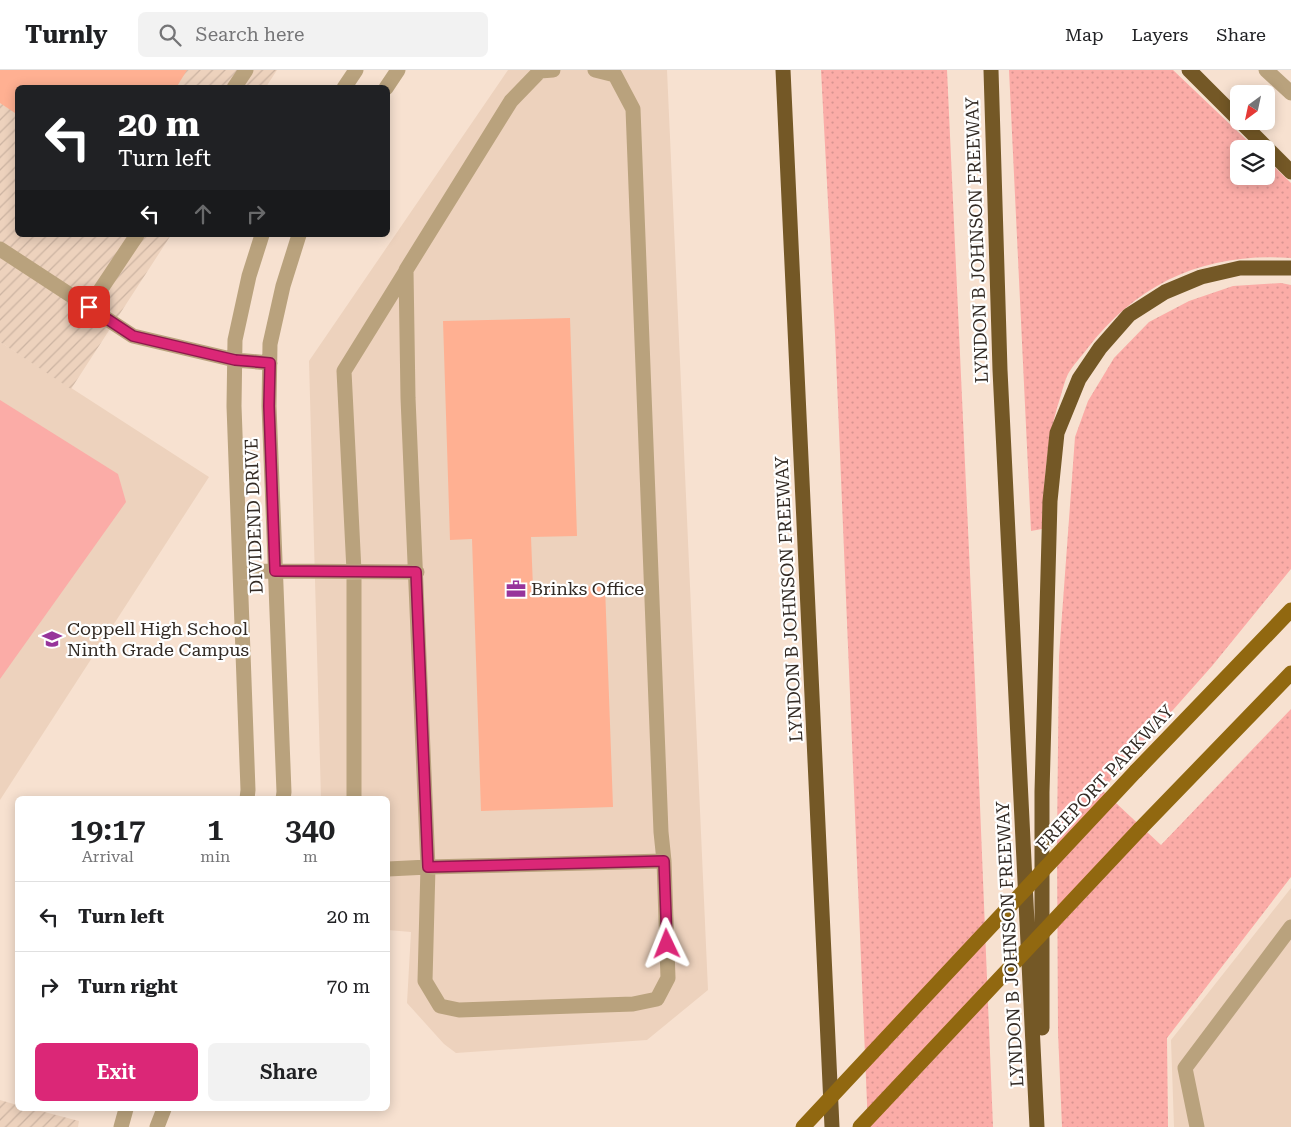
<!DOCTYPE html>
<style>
body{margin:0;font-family:"Roboto Serif",serif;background:#f2f2f2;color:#202124;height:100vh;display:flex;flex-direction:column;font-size:19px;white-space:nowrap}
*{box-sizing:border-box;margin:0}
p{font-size:16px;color:#757577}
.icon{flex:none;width:28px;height:28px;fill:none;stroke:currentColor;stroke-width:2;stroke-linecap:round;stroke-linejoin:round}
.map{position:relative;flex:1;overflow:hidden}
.drawer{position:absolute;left:15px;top:726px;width:375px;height:315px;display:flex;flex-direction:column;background:#fff;border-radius:8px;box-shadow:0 2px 12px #0003}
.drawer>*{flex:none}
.hud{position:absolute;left:15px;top:15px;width:375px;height:152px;border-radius:8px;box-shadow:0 2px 12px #0003;background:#202124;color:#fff;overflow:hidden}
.needle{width:32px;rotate:213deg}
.controls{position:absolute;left:1230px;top:15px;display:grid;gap:10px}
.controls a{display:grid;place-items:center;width:45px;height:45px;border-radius:8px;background:#fff;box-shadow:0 2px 12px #0003;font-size:25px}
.pin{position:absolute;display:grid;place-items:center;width:42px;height:42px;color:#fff;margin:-21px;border-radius:10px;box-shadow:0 2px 8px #0006}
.me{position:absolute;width:55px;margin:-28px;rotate:358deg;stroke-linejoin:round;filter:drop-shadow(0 0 4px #0008)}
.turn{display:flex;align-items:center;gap:18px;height:105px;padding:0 20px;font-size:22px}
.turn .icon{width:65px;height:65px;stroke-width:2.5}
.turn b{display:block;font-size:35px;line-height:42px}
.lanes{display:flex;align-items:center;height:48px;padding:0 20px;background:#0003;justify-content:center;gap:25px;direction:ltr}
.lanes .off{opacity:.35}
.eta{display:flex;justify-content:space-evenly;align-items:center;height:85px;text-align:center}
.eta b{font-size:30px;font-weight:600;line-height:35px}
.button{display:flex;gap:10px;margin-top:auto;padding:10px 20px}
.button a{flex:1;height:58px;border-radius:8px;background:#db2777;color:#fff;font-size:20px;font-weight:600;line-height:58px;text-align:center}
.button a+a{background:#f2f2f2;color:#202124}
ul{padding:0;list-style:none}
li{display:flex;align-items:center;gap:15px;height:70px;padding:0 20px;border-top:1px solid #e0e0e0}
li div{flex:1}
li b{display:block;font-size:19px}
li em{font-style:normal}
header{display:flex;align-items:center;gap:30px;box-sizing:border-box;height:70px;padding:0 25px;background:#fff;border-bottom:1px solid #e0e0e0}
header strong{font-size:24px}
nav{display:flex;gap:28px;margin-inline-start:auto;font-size:18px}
.search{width:350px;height:45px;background:#f2f2f2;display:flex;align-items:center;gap:12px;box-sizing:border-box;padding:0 18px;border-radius:8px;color:#757577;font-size:19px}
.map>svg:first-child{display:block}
</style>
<header>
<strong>Turnly</strong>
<div class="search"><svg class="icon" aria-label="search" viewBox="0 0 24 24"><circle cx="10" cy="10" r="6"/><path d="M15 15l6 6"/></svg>Search here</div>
<nav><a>Map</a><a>Layers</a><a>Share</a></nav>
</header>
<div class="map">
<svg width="1291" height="1057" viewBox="0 0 1291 1057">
<defs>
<pattern id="industrial-furrows" width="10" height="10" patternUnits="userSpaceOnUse" patternTransform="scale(1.25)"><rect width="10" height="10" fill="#edd2bd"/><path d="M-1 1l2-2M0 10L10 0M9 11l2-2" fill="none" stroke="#ccb4a2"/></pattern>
<pattern id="grass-dots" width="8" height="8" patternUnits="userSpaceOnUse" patternTransform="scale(1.25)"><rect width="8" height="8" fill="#fbaca7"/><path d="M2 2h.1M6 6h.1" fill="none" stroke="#d89490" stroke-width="1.8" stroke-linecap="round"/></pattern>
</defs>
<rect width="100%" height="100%" fill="#f7e1d0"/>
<path fill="#edd2bd" d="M508 0H667L708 920 647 970 456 983 444 974 407 933 411 862 388 860V729H321L309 291Z
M0 272 209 407 0 730Z
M1291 818V1057H1174L1171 970Z"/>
<path fill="url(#industrial-furrows)" d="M0 0H277L266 17 18 18V165H171L71 319 0 272Z
M0 1030 17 1035 18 1039H33L79 1051 78 1057H0Z"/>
<path fill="url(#grass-dots)" d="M821 0H947L975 612 993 1057H868L835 264Z
M1009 0H1173L1256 79H1239V106H1266V89L1291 113V188C1206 182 1138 212 1087 279 1081 287 1073 295 1068 304 1065 310 1063 318 1061 325 1046 369 1044 413 1042 459L1031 461Z
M1281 213 1291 215V499L1212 596 1102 720 1161 775 1291 639V807L1167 968 1168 1057H1062L1058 962 1057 770 1059 586 1075 367 1088 331 1114 288 1149 252 1189 231 1233 216Z"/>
<path fill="#fbaca7" d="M0 330 118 404 126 432 0 609Z"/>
<path fill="#ffb092" d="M0 0H187L176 18H18V45L0 33Z
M570 248 577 466 531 467 533 518 605 516 613 737 481 741 472 469 450 470 443 251Z"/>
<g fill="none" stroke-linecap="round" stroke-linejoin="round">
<path stroke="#b9a27d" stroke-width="15" d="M553 0 540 1 511 31 406 200 408 328 428 797 664 791 661 762 633 39 615 5 595 0
M1266 0 1291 23
M234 18 246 0
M344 18 356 0
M386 18 398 0
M0 179 133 266 235 290 270 293
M89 237 137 165
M240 502 275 501 417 502
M247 729 248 720 234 336 235 270 249 206 262 165
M283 729 284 722 269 336 270 274 283 216 299 165
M354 729V501L344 301 406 201
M388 799 428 797 425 911 440 936 459 940 633 934 657 929 668 908 664 791
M121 1057 126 1039
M157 1057 164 1039
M1197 1057 1185 998 1291 857"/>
<path stroke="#916810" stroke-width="15" d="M1136 701 1291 540
M1140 759 1291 603"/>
<path stroke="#745826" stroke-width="15" d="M783 0 832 1057
M991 0 1000 300 1037 1057
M1189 0 1239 50
M1240 51 1291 102
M1042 958V722L1050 431 1057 363 1079 309 1100 278 1129 245 1165 222 1201 207 1240 198H1291"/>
<path stroke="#916810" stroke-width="15" d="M803 1057 1136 701
M860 1057 1140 759"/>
</g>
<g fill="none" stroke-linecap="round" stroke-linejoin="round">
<defs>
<path id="route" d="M89 237 133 266 235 290 270 293 269 336 275 501 416 502 428 797 664 791 667 874"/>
</defs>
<use href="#route" stroke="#8e194d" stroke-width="12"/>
<use href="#route" stroke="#db2777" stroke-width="9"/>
</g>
<defs>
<symbol id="office-bare" viewBox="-9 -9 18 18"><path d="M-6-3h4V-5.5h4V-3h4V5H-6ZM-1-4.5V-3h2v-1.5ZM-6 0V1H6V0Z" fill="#97349b" stroke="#fff" stroke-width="2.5" paint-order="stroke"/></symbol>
<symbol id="school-bare" viewBox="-9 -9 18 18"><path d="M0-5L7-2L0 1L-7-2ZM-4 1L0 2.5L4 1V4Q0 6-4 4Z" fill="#97349b" stroke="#fff" stroke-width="2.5" paint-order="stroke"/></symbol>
</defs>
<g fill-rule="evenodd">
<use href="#office-bare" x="502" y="505" width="28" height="28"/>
<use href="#school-bare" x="38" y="555" width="28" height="28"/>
</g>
<g text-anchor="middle" stroke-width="4.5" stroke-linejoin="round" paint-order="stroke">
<g font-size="18" fill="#332b25" stroke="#fff">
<text transform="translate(977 170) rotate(-92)" y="6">LYNDON B JOHNSON FREEWAY</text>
<text transform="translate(254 446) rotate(-92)" y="6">DIVIDEND DRIVE</text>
<text transform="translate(789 529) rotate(-93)" y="6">LYNDON B JOHNSON FREEWAY</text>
<text transform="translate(1105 708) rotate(-47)" y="6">FREEPORT PARKWAY</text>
<text transform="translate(1010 874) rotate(-93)" y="6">LYNDON B JOHNSON FREEWAY</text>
</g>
<g font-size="18" fill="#332b25" stroke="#fff" text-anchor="start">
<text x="531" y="525">Brinks Office</text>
<text x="67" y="565">Coppell High School<tspan x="67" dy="21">Ninth Grade Campus</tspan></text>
</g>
</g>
</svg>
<div class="controls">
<a><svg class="needle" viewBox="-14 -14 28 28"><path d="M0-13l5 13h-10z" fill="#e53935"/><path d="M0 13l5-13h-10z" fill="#757577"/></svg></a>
<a><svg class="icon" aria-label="layers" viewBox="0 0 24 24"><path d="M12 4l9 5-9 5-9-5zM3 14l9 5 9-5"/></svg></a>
</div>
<div class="pin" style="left:89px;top:237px;background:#d93025"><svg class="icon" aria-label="arrive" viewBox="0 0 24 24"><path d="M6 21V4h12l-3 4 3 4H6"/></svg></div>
<svg class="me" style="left:667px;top:874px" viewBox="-20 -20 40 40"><path d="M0-17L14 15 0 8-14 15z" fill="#db2777" stroke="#fff" stroke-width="4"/></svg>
<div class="hud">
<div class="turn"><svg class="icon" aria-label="left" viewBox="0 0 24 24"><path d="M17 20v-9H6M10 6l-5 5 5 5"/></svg><div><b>20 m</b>Turn left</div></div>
<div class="lanes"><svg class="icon" aria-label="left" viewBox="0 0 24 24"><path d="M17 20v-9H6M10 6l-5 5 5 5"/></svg><svg class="icon off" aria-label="ahead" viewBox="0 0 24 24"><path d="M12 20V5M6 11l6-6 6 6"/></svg><svg class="icon off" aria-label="right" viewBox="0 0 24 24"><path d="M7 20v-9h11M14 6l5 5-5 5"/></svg></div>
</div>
<section class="drawer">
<div class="eta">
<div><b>19:17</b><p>Arrival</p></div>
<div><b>1</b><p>min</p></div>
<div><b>340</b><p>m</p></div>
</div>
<ul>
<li><svg class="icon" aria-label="left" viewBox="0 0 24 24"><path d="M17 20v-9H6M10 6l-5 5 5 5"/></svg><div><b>Turn left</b></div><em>20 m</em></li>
<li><svg class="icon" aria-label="right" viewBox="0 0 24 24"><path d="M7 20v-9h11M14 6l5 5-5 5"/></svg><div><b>Turn right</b></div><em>70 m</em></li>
</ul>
<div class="button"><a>Exit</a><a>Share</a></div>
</section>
</div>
